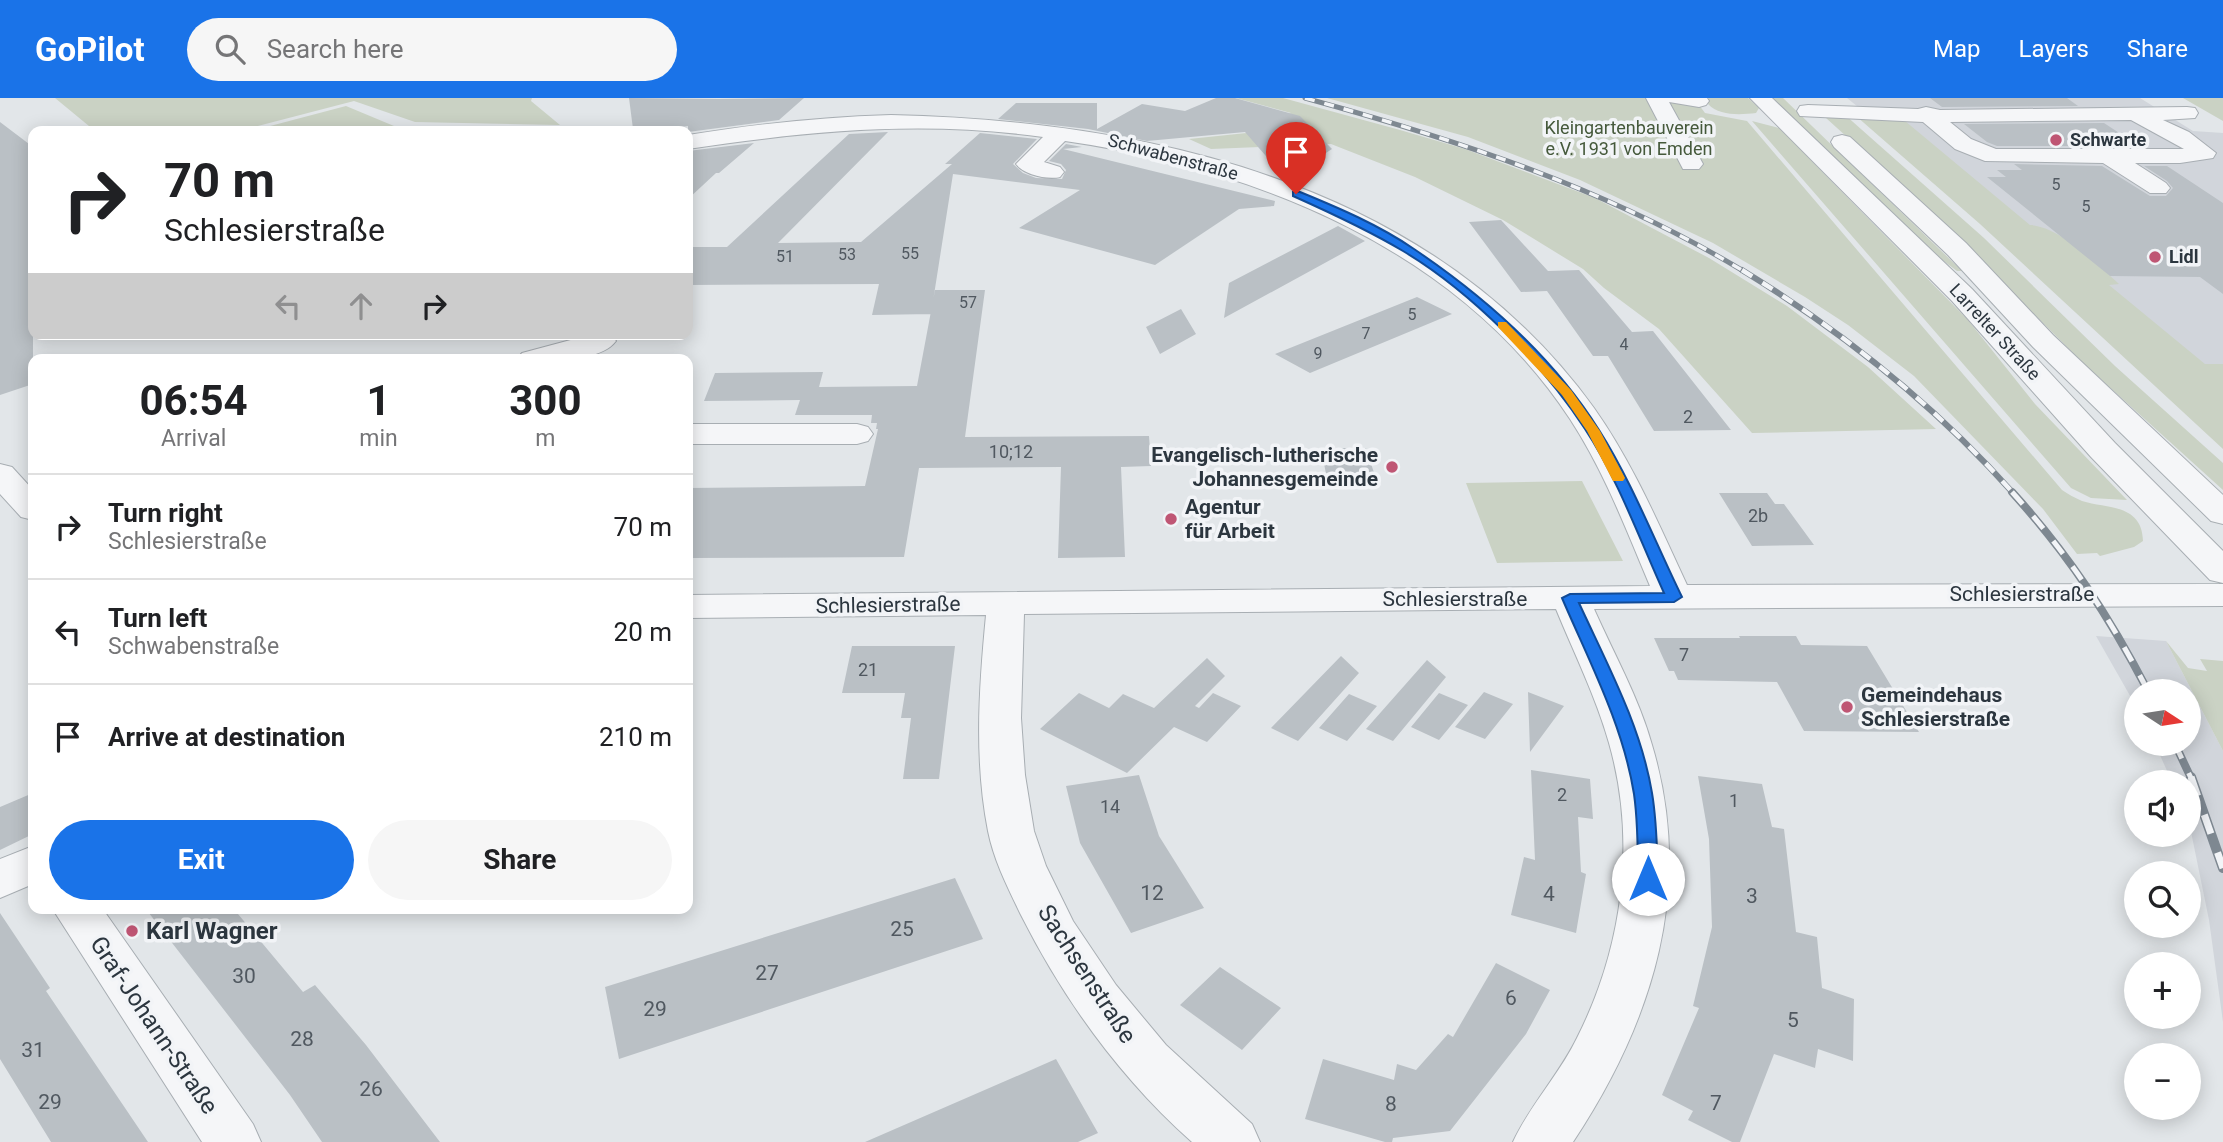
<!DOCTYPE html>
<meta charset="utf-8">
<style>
body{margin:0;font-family:Roboto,sans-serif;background:#f6f6f6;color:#202124;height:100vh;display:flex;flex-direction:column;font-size:26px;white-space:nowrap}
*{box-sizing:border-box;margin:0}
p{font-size:23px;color:#757577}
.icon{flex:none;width:38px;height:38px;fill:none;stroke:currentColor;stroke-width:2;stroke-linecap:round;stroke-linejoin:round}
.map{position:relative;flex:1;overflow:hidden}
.side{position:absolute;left:28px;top:256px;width:665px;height:560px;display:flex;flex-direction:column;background:#fff;border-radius:14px;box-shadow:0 4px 18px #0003}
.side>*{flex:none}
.top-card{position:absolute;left:28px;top:28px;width:665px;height:214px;border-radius:14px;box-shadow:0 4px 18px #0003;background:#fff;color:#202124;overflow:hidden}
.needle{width:46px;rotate:102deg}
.fabs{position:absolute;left:2124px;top:581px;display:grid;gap:14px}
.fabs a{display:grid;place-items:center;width:77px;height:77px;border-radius:50%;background:#fff;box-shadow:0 4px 18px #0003;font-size:35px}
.pin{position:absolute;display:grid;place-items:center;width:60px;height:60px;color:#fff;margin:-72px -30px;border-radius:50% 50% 50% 0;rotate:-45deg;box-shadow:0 0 7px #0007}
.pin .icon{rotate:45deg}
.me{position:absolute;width:77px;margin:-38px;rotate:0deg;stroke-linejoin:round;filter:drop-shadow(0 0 5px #0008)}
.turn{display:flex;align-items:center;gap:24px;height:147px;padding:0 21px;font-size:32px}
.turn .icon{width:91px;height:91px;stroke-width:2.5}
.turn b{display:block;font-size:49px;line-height:60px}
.lanes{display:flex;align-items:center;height:66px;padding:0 21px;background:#0003;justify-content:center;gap:35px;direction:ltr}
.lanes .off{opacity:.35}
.eta{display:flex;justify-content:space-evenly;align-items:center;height:119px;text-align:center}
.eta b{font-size:42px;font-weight:700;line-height:49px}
.action{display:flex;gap:14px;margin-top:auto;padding:14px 21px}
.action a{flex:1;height:80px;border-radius:42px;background:#1a73e8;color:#fff;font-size:28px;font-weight:700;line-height:80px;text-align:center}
.action a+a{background:#f6f6f6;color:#202124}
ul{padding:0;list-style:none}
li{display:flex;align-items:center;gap:21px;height:105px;padding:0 21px;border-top:2px solid #e0e0e0}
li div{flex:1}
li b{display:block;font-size:26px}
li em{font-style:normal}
header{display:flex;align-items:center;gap:42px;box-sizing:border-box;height:98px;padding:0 35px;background:#1a73e8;color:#fff}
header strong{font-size:33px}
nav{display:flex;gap:38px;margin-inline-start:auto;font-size:24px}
.search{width:490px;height:63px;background:#f6f6f6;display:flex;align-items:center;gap:18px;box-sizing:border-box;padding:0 24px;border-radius:38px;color:#757577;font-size:26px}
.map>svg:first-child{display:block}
</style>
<header>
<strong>GoPilot</strong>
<div class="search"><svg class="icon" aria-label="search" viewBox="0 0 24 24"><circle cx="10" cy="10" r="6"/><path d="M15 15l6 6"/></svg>Search here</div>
<nav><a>Map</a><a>Layers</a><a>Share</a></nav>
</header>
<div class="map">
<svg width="2223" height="1044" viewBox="0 0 2223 1044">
<rect width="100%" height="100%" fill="#e2e6e9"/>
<path fill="#d1d5db" d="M1847 0H2140L2193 33 2223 35V305Z
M2096 538 2166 543 2223 653V924L2209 822 2189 724V684H2172L2155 646H2189V593H2137V610Z"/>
<path fill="#cad2c4" d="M55 0H532L531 3 560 27 415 24 354 3 239 33H95Z
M1236 0H1283L1400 32 1465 51 1595 100 1709 160 1787 208 1868 269 1936 331 1752 335 1659 231 1604 190 1583 171 1503 122 1415 79 1331 46 1211 51 1189 41 1256 34 1291 15Z
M1327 0H1701L1699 7 1705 15 1747 23 2062 392C2068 396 2075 400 2082 403 2106 411 2142 405 2143 443L2134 449 2100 458 2097 455 2077 456 2043 411 1914 278 1848 227 1805 199 1713 145 1580 82 1468 39Z
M1709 0H1748L1759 10 1756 15C1740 17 1719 18 1708 6Z
M1772 0H1783L1962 173H1957L1941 161Z
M2183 0H2223V23Z
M346 8 394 28 373 33H251Z
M1832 16H1844L1984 140 2115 268 2223 365V392L2085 267 1951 133 1826 20Z
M1856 18H1899L2030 127C2059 128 2098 167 2119 186L2109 187 2205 266H2223V351L1980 126Z
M1752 23 1779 30 1790 41 1968 222 2035 306 2127 402 2091 400 2071 390Z
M1582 383 1623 463 1497 465 1466 385Z
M2166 543 2188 570 2207 573 2200 561 2223 563V653Z"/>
<path fill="#bac0c5" d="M629 0 718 1 804 0 779 22 688 34V28L646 33 645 29 633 31Z
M1216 0H1235L1300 18 1332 51 1286 81 1245 34 1147 43 1088 31 998 21 1016 5H1097V31L1142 6 1185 13Z
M1930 0H2067L2078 8 1942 9Z
M0 24 33 49V286L0 297Z
M2104 25 2139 48H1997L1987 44 1964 26Z
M888 34 778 145 861 144 952 66H945L980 35 1037 41 1013 66 1023 75 1036 80 1062 81 1066 72 1061 66 1049 63 1066 46 1082 49 1063 51 1275 103 1274 108 1239 111 1155 167 1019 130 1080 92 953 76 931 216 872 217 879 186 688 187V149H727L849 36Z
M754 45 719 75H716L688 101V53Z
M2014 66 2102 68 2150 98H2166L2173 90 2167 83 2144 68H2167L2223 105V196L2200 179 2110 178 1987 79H2006L1997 72H2022Z
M1501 122 1548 173 1579 172 1632 234 1653 233 1731 332 1654 333 1608 258H1593L1547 193 1521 194 1469 124Z
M1338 128 1365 143 1224 220 1229 185Z
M935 192H985L965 339 1149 338 1151 368 1121 369 1125 459 1058 460 1061 369 919 370 904 459 688 460V390L865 388 878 331H876L877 325H871L872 317H795L800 302 704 303 715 275 823 274 819 289 917 288Z
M1417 199 1452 216 1310 275 1275 256Z
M1181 211 1196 236 1160 256 1146 229Z
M1321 350H1366L1376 381H1327Z
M1719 395H1767L1775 406H1784L1814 447 1752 448Z
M1739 538H1796L1801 547 1867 548 1919 634 1804 633 1777 584 1678 582 1674 573H1669L1654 540H1740Z
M852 548H955L939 681H903L911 620H901L905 595H842Z
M1341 558 1359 575 1298 643 1271 630Z
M1207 560 1225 578 1195 608 1199 610 1213 595 1241 608 1207 644 1174 629 1127 675 1040 631 1079 595 1109 610 1123 596 1154 610Z
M1427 562 1446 579 1393 643 1366 631Z
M1484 594 1513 606 1485 641 1455 629Z
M1528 594 1564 608 1530 654Z
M1439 595 1468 607 1439 642 1411 629Z
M1349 596 1377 608 1347 643 1319 630Z
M1531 672 1590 681 1593 721 1578 719 1581 774 1586 776 1576 835 1511 817 1524 759 1535 762Z
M1139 677 1159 738 1204 810 1131 835 1080 745 1066 688Z
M1698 678 1762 686 1772 729 1784 731 1796 834 1817 839 1822 890 1854 901 1853 963 1818 951 1815 970 1774 956 1740 1044H1732L1688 1022 1693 1013 1662 997 1699 910 1693 908 1712 829 1709 741Z
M33 695V736L0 752V709Z
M955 780 983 841 619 961 605 889Z
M145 810H233L303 894 315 887 366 947 440 1044H322L290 997Z
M0 815 50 890 46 893 148 1044H51L0 961Z
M1496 865 1550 892 1526 936 1450 1033 1393 1040 1392 1044H1385L1305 1021 1323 961 1394 982 1397 966 1416 972 1448 936 1453 939Z
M1220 869 1281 910 1242 952 1180 907Z
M1056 961 1098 1035 1078 1044H865Z"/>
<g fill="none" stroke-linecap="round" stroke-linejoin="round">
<defs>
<path id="minor" d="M1646 0H1707L1709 3 1706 7 1699 9 1669 4 1703 66 1699 71H1683Z
M1750 0H1772L1972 191 2115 345 2223 453V485L2210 482 2091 359 1952 203Z
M1808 7 1918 11 1926 9 1940 12 2187 9 2195 10 2198 15 2195 20 2163 22 2189 34 2216 55 2213 60 2180 65H2135L2166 85 2170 90 2166 95H2150L2103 65 1985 63 1955 51 1923 24 1800 18 1797 13 1800 8ZM2131 22 2184 51H1996L1971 41 1950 24Z
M891 17C1151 23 1432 86 1594 310 1633 365 1659 427 1687 487L2223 486V508L1594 511C1614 556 1639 600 1652 647 1695 791 1653 923 1573 1044H1513C1530 1007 1559 977 1577 940 1623 849 1637 743 1609 645 1596 599 1574 555 1556 511L1024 516 1021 620 1025 677 1034 733 1046 768 1073 823 1116 887 1166 947 1252 1026 1260 1044H1192C1120 980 1064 902 1021 817 1008 790 994 763 988 733 974 662 979 589 986 517L688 520V497L1650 488C1626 431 1604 373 1570 321 1459 152 1258 71 1065 43L1044 64 1060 69 1064 74 1060 79C1048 82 1024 77 1016 66L1043 39C922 22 808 33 688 51V37C756 26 822 19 891 17Z
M1842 37 1850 39 1966 145 2053 237 2223 397V426L2211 423 2033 249 1948 157 1834 49 1831 44 1834 39Z
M593 236 611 237 616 243C599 266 543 261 517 261L522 255Z
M688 326H857L868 329 873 336 868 343 857 346H688Z
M0 366 12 369 33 392V422L21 419 0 396Z
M33 748V786L0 800V761Z
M52 810H102L253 1026 261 1044H202Z"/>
</defs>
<use href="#minor" stroke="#a8aeb3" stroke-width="2"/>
<use href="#minor" fill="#f5f6f8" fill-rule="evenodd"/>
<defs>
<path id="rail-far3" d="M1305 0C1458 42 1608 91 1745 174"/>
<path id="rail-far2" d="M1742 172C1843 234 1935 307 2014 396"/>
<path id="rail-far1" d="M2012 394C2069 457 2109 518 2148 593
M2175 646 2191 680"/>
<path id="rail" d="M2191 679 2223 770"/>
</defs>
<use href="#rail-far3" stroke="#7e8891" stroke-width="5"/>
<use href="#rail-far2" stroke="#7e8891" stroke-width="6"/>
<use href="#rail-far1" stroke="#7e8891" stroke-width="8"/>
<use href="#rail" stroke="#7e8891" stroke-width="10"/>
<use href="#rail-far3" stroke="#f2f4f7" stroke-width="3.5" stroke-dasharray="10" stroke-linecap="butt"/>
<use href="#rail-far2" stroke="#f2f4f7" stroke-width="4.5" stroke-dasharray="12" stroke-linecap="butt"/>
<use href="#rail-far1" stroke="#f2f4f7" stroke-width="5" stroke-dasharray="16" stroke-linecap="butt"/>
<use href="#rail" stroke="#f2f4f7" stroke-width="7" stroke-dasharray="20" stroke-linecap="butt"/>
</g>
<path fill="#1a73e8" stroke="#114b97" stroke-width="2" d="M1293 94H1300C1339 110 1379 127 1414 151 1485 199 1553 259 1599 332 1632 384 1655 444 1682 499L1674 504 1579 505C1607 566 1641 628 1652 695 1657 724 1657 752 1658 781L1655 786 1648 788 1641 786 1638 781C1638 752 1638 724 1634 696 1623 627 1589 563 1562 500L1570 496 1664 495C1639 440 1618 381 1585 331 1543 266 1470 193 1403 153 1368 132 1331 115 1293 98Z"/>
<path fill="#f59e0b" d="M1498 224H1506L1571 292 1600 333 1625 380 1623 383H1613L1587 333 1562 297 1498 229Z"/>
<g fill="#bf5674" stroke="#f2f4f7" stroke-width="2.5">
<circle cx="2056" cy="42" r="7"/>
<circle cx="2155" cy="159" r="7"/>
<circle cx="1392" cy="369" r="7"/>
<circle cx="1171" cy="421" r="7"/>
<circle cx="1847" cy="609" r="7"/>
<circle cx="132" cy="833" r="7"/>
</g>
<g text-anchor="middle" stroke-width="7" stroke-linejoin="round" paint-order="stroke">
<g font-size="16" fill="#505860">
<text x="2056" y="92">5</text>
<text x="2086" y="114">5</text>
<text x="910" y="161">55</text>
<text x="847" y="162">53</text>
<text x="785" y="164">51</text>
<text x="968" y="210">57</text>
<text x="1412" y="222">5</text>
<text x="1366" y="241">7</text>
<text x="1624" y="252">4</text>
<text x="1318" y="261">9</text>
</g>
<g font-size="18" fill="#45593b" stroke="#f2f4f7">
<text x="1629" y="36">Kleingartenbauverein<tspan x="1629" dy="21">e.V. 1931 von Emden</tspan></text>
</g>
<g font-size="18" font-weight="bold" fill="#2c363f" stroke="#f2f4f7" text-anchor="start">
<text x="2070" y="48">Schwarte</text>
<text x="2169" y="165">Lidl</text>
</g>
<g font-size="18" fill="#2c363f" stroke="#f2f4f7">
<text transform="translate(1173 59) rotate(15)" y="6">Schwabenstraße</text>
<text transform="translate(1995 234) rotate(47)" y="6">Larrelter Straße</text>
</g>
<g font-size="18" fill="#505860">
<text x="1688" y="325">2</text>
<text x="1011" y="360">10;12</text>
<text x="1758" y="424">2b</text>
<text x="1684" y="563">7</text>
<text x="868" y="578">21</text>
<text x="1562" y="703">2</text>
<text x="1734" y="709">1</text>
<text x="1110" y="715">14</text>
</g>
<g font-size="21" font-weight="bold" fill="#2c363f" stroke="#f2f4f7" text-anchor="start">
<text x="1378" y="364" text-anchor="end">Evangelisch-lutherische<tspan x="1378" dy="24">Johannesgemeinde</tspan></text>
<text x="1185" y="416">Agentur<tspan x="1185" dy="24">für Arbeit</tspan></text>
<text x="1861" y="604">Gemeindehaus<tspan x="1861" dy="24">Schlesierstraße</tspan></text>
</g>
<g font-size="21" fill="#2c363f" stroke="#f2f4f7">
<text x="2022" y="503">Schlesierstraße</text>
<text x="1455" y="508">Schlesierstraße</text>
<text transform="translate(888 507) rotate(-1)" y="7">Schlesierstraße</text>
</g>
<g font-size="21" fill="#505860">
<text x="1152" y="802">12</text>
<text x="1549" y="803">4</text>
<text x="1752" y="805">3</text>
<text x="902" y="838">25</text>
<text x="767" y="882">27</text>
<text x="244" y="885">30</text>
<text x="1511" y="907">6</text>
<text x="655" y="918">29</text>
<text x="1793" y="929">5</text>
<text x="302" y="948">28</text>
<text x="33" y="959">31</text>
<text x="371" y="998">26</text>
<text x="50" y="1011">29</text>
<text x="1716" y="1012">7</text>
<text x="1391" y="1013">8</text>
</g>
<g font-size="24" font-weight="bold" fill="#2c363f" stroke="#f2f4f7" text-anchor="start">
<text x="146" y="841">Karl Wagner</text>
</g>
<g font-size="24" fill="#2c363f" stroke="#f2f4f7">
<text transform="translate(1087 876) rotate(57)" y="8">Sachsenstraße</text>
<text transform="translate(154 927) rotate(56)" y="8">Graf-Johann-Straße</text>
</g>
</g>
</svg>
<div class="fabs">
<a><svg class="needle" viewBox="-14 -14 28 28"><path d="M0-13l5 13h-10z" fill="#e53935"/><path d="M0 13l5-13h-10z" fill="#757577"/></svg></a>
<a><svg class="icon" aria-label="sound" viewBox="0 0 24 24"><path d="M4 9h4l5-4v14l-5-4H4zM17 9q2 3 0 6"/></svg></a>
<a><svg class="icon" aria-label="search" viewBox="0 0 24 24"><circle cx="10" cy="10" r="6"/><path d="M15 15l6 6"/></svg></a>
<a>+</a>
<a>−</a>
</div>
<div class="pin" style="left:1296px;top:96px;background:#d93025"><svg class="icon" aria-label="arrive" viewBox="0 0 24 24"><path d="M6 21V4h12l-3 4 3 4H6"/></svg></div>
<svg class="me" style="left:1648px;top:781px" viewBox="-20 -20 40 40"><circle r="19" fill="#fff"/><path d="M0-13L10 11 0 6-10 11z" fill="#1a73e8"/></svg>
<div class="top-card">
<div class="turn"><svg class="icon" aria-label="right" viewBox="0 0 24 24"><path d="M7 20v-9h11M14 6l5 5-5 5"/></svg><div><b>70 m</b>Schlesierstraße</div></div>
<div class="lanes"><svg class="icon off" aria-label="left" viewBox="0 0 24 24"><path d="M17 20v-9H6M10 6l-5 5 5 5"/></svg><svg class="icon off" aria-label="ahead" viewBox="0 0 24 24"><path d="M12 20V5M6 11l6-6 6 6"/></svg><svg class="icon" aria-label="right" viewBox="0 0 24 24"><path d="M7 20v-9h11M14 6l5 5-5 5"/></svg></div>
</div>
<section class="side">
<div class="eta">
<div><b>06:54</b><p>Arrival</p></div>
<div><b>1</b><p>min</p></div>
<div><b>300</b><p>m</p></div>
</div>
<ul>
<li><svg class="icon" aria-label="right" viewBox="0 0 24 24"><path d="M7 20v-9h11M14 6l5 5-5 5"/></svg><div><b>Turn right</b><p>Schlesierstraße</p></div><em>70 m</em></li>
<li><svg class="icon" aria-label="left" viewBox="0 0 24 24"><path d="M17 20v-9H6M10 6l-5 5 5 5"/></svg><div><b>Turn left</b><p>Schwabenstraße</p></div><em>20 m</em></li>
<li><svg class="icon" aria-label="arrive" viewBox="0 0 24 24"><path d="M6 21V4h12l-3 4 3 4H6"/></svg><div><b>Arrive at destination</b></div><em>210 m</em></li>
</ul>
<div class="action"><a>Exit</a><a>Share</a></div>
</section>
</div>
